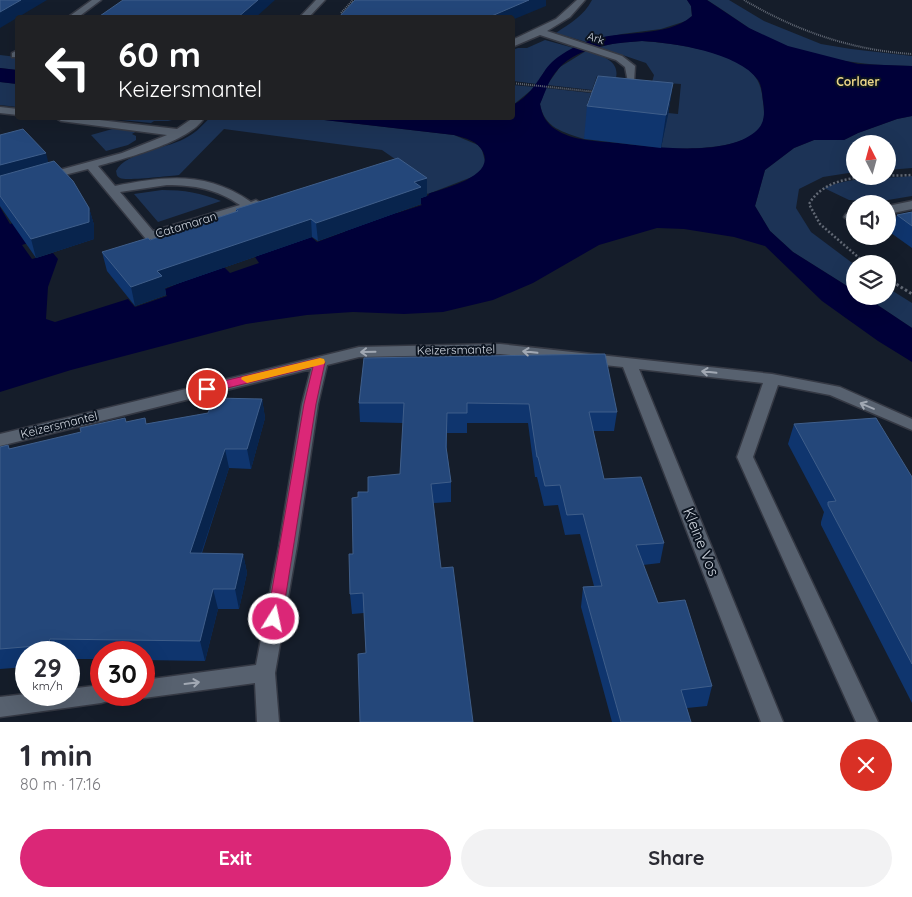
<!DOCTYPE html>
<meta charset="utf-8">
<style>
body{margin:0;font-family:Quicksand,sans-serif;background:#f2f2f3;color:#2b2b33;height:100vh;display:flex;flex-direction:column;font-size:19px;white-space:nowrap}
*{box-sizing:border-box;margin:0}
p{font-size:16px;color:#7c7c81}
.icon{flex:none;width:28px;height:28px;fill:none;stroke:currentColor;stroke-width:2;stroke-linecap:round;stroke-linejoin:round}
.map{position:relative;height:722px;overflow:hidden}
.drawer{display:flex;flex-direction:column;background:#fff;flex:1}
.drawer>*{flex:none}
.hud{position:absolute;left:15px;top:15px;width:500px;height:105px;border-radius:5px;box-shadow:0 5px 20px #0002;background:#202124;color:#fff;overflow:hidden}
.needle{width:32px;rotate:354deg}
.fabs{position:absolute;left:846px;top:135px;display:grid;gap:10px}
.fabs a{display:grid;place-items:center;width:50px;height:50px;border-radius:50%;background:#fff;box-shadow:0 5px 20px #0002;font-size:25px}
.speed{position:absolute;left:15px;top:641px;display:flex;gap:10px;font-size:25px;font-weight:700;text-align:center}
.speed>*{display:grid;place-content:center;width:65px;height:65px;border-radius:50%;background:#fff;box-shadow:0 5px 20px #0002;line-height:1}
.speed small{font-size:12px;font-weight:400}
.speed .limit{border:8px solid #d22;background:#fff;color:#111}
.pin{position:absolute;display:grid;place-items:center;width:42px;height:42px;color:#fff;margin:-21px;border:2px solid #fff;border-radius:50%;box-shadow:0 1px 5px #0007}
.me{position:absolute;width:55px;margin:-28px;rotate:10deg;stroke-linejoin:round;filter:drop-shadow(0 0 4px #0008)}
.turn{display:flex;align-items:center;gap:18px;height:105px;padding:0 20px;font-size:22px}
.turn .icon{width:65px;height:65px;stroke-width:2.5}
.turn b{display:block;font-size:35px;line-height:42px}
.round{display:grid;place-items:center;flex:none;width:52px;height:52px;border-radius:26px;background:#f2f2f3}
.head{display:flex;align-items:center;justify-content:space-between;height:85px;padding:0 20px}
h1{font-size:30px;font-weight:700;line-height:38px}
.button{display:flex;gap:10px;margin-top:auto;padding:10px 20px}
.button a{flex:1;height:58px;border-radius:30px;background:#db2777;color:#fff;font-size:20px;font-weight:700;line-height:58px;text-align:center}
.button a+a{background:#f2f2f3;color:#2b2b33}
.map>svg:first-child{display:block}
</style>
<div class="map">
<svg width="912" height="722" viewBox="0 0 912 722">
<rect width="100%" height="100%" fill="#151d2a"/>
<path fill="#1c3356" d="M592 0H687L691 6 692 16 686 21 661 29 622 34 586 42 556 33C570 23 584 16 592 0Z
M707 0H729L764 21 821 44 851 49 912 56V66C858 66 796 57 749 28 735 19 722 9 707 0Z
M545 40 574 48 544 72 537 84 513 81V62L515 57 513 56 512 50 518 48H527Z
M642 41C671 43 725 50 748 69 759 78 762 89 763 102 764 109 765 119 762 125 747 151 686 149 661 148L668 113 678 114 681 84 652 82 654 75 646 63 599 47 617 43Z
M586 51C600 56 620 59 616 78L597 76 592 90 547 85 560 67Z
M0 55 17 57V70L0 68Z
M0 82 17 84V107L0 105Z
M513 85 535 87 513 105Z
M546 88 591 93 587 104 595 106V108L584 139C563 132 544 128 540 104Z
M912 116V168L888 170V144H855V172L823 177 799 189 796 208 811 232 855 265V291L793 252 770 231 755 206 765 170 794 148 814 140H844L858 133 897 119Z
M102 118H180L168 121H154L151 123Z
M210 118H307L454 135 478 145 482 150 485 161 484 167 477 175 428 194 403 177 415 173 382 150 224 129 179 175C169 176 125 181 120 178 116 176 117 174 116 171 126 151 170 149 189 136 197 132 203 124 210 118Z
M116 128 137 131 132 134 136 136V140L128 145 106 151 91 135Z
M912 176V196L876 202 849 200 824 188C851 176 883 179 912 176Z
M162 190C184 190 201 193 221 201L158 222 134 194Z
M888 288 912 303V328L864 296H888Z"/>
<path fill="#000038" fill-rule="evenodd" d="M687 0H707L749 28 788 46 858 64 912 66V116L897 119 858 133 844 140H814L794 148 765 170 755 206 770 231 793 252 855 291V296H864L912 328V362L878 341 822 301 765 246 734 237 684 229 657 228 599 245 533 283 493 300 443 312 404 314 353 312 307 315 246 324 71 370 0 392V207L10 224 34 217V241L22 245 32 259 53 253 58 259 48 287 46 319 55 322 128 299 135 307 167 296 163 290 222 265 230 273 259 263 255 257 308 234 317 242 344 232 388 206 397 213 422 205 416 200 429 195 428 194C444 188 495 177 483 152 478 141 465 138 454 135L307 118H445L465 120 512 118 513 105C528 97 535 85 544 72 552 58 573 47 588 41 620 29 665 39 692 16L691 6ZM642 41C674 43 738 52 758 80 762 86 762 94 763 101 765 113 765 124 755 132 725 157 654 147 617 143 597 141 572 141 555 129 546 123 542 115 540 104 545 93 548 82 555 73 574 47 612 43 642 41Z
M0 68 17 70V84L0 82Z"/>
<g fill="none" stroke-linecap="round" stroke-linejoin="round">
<defs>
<path id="minor" d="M92 0H101L77 18H67Z
M316 0H325L308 18H299Z
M577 0H585L570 17 547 31 622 56 635 66 634 82H628L625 67 616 60 540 35 512 47V40L556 19Z
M18 50V57H12V53Z
M0 107 18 109V115L0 113Z
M56 118H82L177 129 193 118H204C191 141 124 159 98 166L115 186C165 176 207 171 251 202L256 200 262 204 254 209 154 239H146L88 169 45 180 39 177 41 175 122 153 167 135 61 121ZM167 185C194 185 217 189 240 205L153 231 120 192Z
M912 201V209L888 214V206Z
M855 212V220L850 221 844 217 846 214Z
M500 344 772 374 840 387 912 419V430L830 395 778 385 753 457 878 722H856L737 457 763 383 639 369 783 722H761L623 367 500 354 359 357 327 365 318 404 297 546 275 673 279 722H257L255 683 144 698 136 695H144V680L256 665 279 546 302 404 311 369 0 446V434L359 347Z
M101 685V695H111L108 701 101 703 0 717V697L26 694 69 695V689Z"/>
</defs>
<use href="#minor" stroke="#353944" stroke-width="3"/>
<path stroke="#626975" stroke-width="2" stroke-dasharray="1 1" stroke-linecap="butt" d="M744 0C797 31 851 50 912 54
M341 13 353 0
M512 83 596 92"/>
<path stroke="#626975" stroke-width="2.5" stroke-dasharray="2 2" stroke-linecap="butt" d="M866 264 820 224 809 204C828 171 879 177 912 175"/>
<path stroke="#626975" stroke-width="3" stroke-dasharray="2.5 2.5" stroke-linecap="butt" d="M888 279 912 294"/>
<use href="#minor" fill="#57616f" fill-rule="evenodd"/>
</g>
<path fill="#0f356e" d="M673 83 668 115 661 148 584 139 587 106Z
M0 135 48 163 89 208 94 225V239L36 258 0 206Z
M427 196 421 198V204L318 241 312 237 165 288 166 295 135 306 107 271 102 252 150 240 236 212V209Z
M912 212V248L891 233 897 215Z
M364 358 617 412 614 431H593L604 479 664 543 660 563 643 565 658 603 712 686 707 706 687 708 691 722H612L581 607 583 587 594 586 580 534 565 535 558 505 544 506 537 477H535L528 423H467V433H447V451L451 482V502L434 503 366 653 364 613 352 614 350 594 358 497 400 474 403 423 360 422 359 403Z
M262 399 265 418 251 469 229 468 202 553 243 554 247 573 239 609H218L205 661 144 660V652H101V659H69V652H26V667L0 669V447L8 445 10 449 145 418 146 424 208 413Z
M794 424 912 477V703L821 525V522L824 512 788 444Z"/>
<path fill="#08244d" d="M21 0H47L0 28V12Z
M258 0H275L255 18H237Z
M529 0H546V6L512 20V18H487Z
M673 83 668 115 661 148 666 115Z
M46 153 50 169 0 184V165Z
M427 178V196L421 198V204L318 241 316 223 414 182Z
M89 208 94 225V239L36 258 31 239Z
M311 219 312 237 165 288 166 295 135 306 131 287 157 271Z
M262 399 265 418 251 469 247 449Z
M225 449 229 468 195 572 190 553Z
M243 554 247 573 239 609 235 589Z
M213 589 218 609 205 661 200 641Z
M50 639 55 652H51L48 645Z"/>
<path fill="#24477a" stroke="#3f5e8a" d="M0 0H21L0 12Z
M123 0H258L237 18H97Z
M355 0H529L487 18H338Z
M598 76 673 83 666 115 587 106Z
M23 129 46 153 0 165V135Z
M398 158 427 178 414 182 421 187 316 223 311 219 157 271 162 276 131 287 102 252 148 238 150 240 238 211 236 209Z
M54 161 73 181 89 208V222L31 239 0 196V176Z
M912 212V226L897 215Z
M605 354 617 412H589L604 479 641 477 664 543 636 545 658 603 685 600 712 686 681 690 691 722H621L583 587 602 586 583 514 567 515 560 485 545 486 538 457H537L529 404 467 403V413H447L446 447 451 482 431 484 441 568 453 567 473 722H360L358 654 366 653 363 593 350 594 349 554H353L352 498 358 497V492H368V477L400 474 404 403H359L364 358Z
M214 398 262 399 247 449H225L190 553 243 554 235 589H213L200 641 50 639 48 645 0 649V447L8 445 9 449 81 432 80 428 125 418 126 422 145 418 146 424 208 413Z
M876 418 912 477V664L828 505V502L836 501 794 424Z"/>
<defs><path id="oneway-shaft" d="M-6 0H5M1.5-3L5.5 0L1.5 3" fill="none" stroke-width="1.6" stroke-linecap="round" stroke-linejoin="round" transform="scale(1.25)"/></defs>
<g stroke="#a1a8b3">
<use href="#oneway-shaft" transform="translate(368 352) rotate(179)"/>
<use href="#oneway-shaft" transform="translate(530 352) rotate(-174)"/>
<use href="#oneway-shaft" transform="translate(709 372) rotate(-174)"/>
<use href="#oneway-shaft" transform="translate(867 406) rotate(-157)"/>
<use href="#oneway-shaft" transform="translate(192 683) rotate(-7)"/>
</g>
<path fill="#db2777" stroke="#8e194d" d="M320 358 325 362 316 404 282 619 280 623 274 625 269 623 267 619 304 404 313 367 207 393 201 389 207 385Z"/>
<path fill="#f59e0b" d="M320 358 324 359 325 362 324 364 247 383 241 379 242 377Z"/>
<g text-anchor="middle" stroke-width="4" stroke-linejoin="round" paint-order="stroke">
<g font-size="11" fill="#d2d8e1" stroke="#0c1420">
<text transform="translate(596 38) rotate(18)" y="4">Ark</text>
</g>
<g font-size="12" font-weight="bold" fill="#ecd689" stroke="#0c1420">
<text x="858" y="86">Corlaer</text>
</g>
<g font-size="12" fill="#d2d8e1" stroke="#0c1420">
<text transform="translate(186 225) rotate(-17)" y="4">Catamaran</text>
<text transform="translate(456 350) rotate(-1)" y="4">Keizersmantel</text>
<text transform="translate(59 425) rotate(-14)" y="4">Keizersmantel</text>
</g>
<g font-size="15" fill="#d2d8e1" stroke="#0c1420">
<text transform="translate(701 542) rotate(68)" y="5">Kleine Vos</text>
</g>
</g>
</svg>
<div class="fabs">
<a><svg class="needle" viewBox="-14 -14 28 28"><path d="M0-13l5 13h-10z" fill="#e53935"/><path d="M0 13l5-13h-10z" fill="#7c7c81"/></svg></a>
<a><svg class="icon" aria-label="sound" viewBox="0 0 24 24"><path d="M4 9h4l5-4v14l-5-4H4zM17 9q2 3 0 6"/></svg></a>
<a><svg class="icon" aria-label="layers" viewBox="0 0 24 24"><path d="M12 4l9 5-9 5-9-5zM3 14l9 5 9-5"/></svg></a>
</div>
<div class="speed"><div>29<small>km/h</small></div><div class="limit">30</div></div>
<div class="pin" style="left:207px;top:389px;background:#d93025"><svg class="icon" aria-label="arrive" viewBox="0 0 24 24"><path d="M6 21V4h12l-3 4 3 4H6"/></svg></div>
<svg class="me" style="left:274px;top:619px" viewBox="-20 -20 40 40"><circle r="17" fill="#db2777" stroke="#fff" stroke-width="3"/><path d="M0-11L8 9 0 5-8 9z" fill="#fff"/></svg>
<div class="hud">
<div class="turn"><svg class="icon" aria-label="left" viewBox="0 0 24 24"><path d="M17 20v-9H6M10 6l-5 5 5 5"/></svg><div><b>60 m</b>Keizersmantel</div></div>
</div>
</div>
<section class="drawer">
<div class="head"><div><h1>1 min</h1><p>80 m · 17:16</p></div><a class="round" style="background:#d93025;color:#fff"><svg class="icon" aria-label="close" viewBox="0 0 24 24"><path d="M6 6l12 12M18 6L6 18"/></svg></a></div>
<div class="button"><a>Exit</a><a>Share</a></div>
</section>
